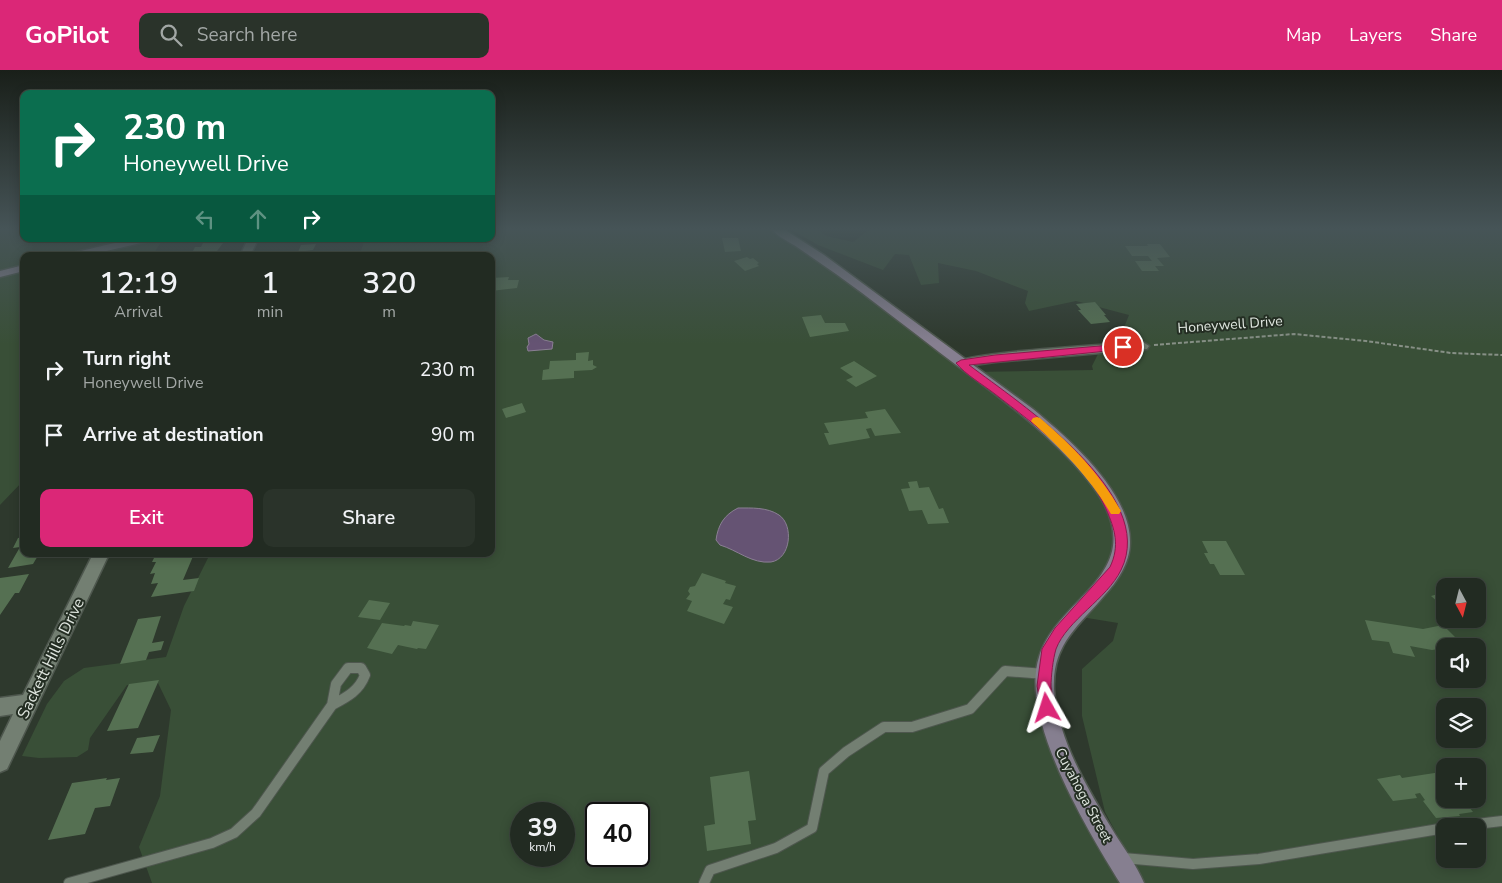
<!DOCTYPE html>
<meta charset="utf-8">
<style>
body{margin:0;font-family:"Nunito Sans",sans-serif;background:#2a332a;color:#f1f3f6;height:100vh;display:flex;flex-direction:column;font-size:19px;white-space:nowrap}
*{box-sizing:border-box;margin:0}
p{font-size:16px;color:#a2a7a5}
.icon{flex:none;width:28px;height:28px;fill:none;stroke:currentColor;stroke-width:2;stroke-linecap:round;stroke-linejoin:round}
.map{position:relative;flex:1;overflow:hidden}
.details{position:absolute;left:20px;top:182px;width:475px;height:305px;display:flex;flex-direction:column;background:#222b22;border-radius:10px;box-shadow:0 2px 12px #0003,0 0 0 1px #3f4740}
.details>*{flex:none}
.hud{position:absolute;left:20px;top:20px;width:475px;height:152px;border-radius:10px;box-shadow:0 2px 12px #0003,0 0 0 1px #3f4740;background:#0b6e4f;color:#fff;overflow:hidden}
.needle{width:32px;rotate:173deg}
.buttons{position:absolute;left:1436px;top:508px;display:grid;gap:10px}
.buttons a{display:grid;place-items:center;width:50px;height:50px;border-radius:10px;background:#222b22;box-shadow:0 2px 12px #0003,0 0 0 1px #3f4740;font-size:25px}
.speed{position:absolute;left:510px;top:732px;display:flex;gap:10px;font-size:25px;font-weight:700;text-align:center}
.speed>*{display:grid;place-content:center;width:65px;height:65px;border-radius:50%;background:#222b22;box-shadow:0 2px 12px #0003,0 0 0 1px #3f4740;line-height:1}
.speed small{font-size:12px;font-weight:400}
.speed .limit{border:2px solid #111;border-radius:8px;background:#fff;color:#111}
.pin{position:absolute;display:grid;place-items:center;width:42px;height:42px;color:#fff;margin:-21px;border:2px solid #fff;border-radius:50%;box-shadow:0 1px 5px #0007}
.me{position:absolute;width:55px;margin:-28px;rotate:354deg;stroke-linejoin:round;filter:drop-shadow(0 0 4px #0008)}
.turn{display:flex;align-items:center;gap:18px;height:105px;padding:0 20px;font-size:22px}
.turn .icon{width:65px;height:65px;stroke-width:2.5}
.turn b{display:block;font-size:35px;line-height:42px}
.lanes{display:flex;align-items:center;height:48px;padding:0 20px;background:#0003;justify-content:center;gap:25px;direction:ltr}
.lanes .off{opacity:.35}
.eta{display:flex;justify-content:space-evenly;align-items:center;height:85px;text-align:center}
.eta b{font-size:30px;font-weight:600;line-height:35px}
.cta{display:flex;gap:10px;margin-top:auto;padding:10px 20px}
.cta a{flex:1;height:58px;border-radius:10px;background:#db2777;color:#fff;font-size:20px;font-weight:600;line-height:58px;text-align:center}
.cta a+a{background:#2a332a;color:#f1f3f6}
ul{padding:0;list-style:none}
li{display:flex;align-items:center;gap:15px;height:65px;padding:0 20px}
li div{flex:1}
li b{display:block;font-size:19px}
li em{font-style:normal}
header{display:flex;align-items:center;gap:30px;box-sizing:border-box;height:70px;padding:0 25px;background:#db2777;color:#fff}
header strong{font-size:24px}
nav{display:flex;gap:28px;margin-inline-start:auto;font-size:18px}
.search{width:350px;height:45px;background:#2a332a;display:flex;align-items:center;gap:12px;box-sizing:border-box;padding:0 18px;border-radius:10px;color:#a2a7a5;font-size:19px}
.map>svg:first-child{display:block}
</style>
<header>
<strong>GoPilot</strong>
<div class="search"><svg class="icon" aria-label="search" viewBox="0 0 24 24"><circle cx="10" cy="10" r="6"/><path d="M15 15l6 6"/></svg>Search here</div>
<nav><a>Map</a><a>Layers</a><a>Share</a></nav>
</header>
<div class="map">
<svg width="1502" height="813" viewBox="0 0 1502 813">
<rect width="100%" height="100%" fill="#2e392d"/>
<path fill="#394f37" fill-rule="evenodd" d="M0 160H24V169H145L72 186H24V198L0 204Z
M491 160H777L972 302 1093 300 1092 296 1104 272 1123 260 1129 245 1076 231 1029 241 1025 233 1028 221 976 201 938 193 939 213 921 215 909 185 895 184 883 200 818 175 792 160H818L826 166 853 172 869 160H1502V813H1143L1105 742 1082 646V599L1113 571 1118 553 1075 546 1059 562 1047 638 1133 813H152L139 777 160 726 171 640 158 613 127 615 90 668 88 680 77 687 39 688 22 686 47 634 64 611 84 598 166 587 184 536 210 484H491V186H345L361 181 365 169H491ZM1445 516H1478V549H1445ZM1445 576H1478V609H1445ZM1445 636H1478V669H1445ZM1445 696H1478V729H1445ZM521 744H564V786H521ZM596 744H639V786H596ZM1445 756H1478V789H1445Z
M156 169H163L152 186H85Z
M24 201V410L0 435V207Z"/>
<path fill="#655373" stroke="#8a7f93" d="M536 264 544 270 553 272 552 279 528 281 527 277 529 274 528 268Z
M738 438C751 438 767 437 779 445 794 455 791 489 771 492 752 494 737 480 720 475L716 470C718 455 724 445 738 438Z"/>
<path fill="#557052" d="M722 168H738L741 181 725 182Z
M205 169H223L221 173H223L217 181 197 183 199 181H193L195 177H201Z
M316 174 313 180 298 182 301 175Z
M1147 174H1160L1170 187 1157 188 1164 196H1155L1159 201H1142L1135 191H1152L1148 186H1132L1125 176H1148Z
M747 187 750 189 753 188 759 193 757 194 759 196 745 201 734 191Z
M509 207 508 210H519L517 218 491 221V208Z
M1095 232 1106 245H1104L1110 252 1091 254 1078 240H1081L1076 234Z
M821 245 825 253H845L849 261 810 267 802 247Z
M589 282 588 291 593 290V295L597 297 592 300 574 301V308L542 310 543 300 549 299 550 291 576 290V283Z
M854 291 877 306 856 317 846 310 853 307 840 298Z
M522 333 526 342 506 348 502 339Z
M885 339 901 363 875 366 871 358 866 359 870 368 829 375 824 363H829L824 353 868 348 865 342Z
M917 411 919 418 929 417 939 439 943 438 949 453 928 454 922 440 909 441 901 419 910 418 908 412Z
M24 467V484H39L33 494 8 498 20 477 13 478 18 468Z
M1202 471H1226L1245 505H1220L1214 494H1210L1204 483H1208Z
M156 484H194L183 510 199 508 194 521 151 527 158 513 151 514 155 503 150 504 156 492H152Z
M702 503 726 511 725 513 736 516 730 530 726 529 723 534 733 537 724 554 687 541 692 531 686 529 690 524 688 521 690 517 695 516Z
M29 504 19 523H15L0 545V508Z
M1445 522V538L1431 526Z
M369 530 390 533 380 550 358 547Z
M1478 544 1486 551 1465 557 1456 549H1478Z
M161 546 152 573 164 571 161 580 149 582 146 590 120 594 138 549Z
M1365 550 1423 559 1443 555 1463 575 1432 580 1410 576 1415 587 1393 583 1389 572 1372 570Z
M413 551 439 555 426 579 418 578 417 579 398 575 392 584 367 578 382 553 404 556 405 555 411 556Z
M159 610 138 658 107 661 129 614Z
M160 665 153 682 130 684 137 668Z
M749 701 756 750 748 751 751 774 707 781 704 756 715 754 710 707Z
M1441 702 1445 706V729H1463L1473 742 1459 744 1460 746 1436 748 1423 731 1425 730 1420 723 1415 724 1417 728 1393 731 1377 709 1400 705 1402 708Z
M107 708 106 710 120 708 110 736 95 738 85 764 48 770 72 713Z"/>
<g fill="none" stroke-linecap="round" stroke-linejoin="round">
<defs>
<path id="lane" d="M348 598H361L365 605C359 621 347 627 332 635L336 614Z
M1460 756 1502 751
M1123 788 1193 794 1259 789 1445 758
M69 813 212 773 234 763 256 743 332 635
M704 813 710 800 776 778 812 758 824 701 846 682 884 657H912L970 639 1005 601 1045 604"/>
<path id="street" d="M248 169H258L250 186H240Z
M1143 272 1149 276 1147 279 995 292 961 297 955 293C964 282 1118 274 1143 272Z
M93 484H109L7 699 0 702V671L13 644 0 646V628L23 625Z"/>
<path id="secondary" d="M772 160H785L824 185 1033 339C1069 369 1131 422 1130 473 1130 493 1117 512 1104 526 1078 557 1052 574 1054 619 1058 671 1089 721 1115 764 1125 780 1137 796 1144 813H1120C1088 761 1019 648 1039 587 1057 529 1140 507 1105 436 1097 420 1084 405 1072 392 1032 349 985 317 939 282 905 256 871 229 836 204 823 195 810 186 797 177 789 172 779 167 772 160Z
M132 169H150L149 171 85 186H67L68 184Z
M24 195V201L0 207V201Z"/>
</defs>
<use href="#lane" stroke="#4e574e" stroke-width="12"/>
<use href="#street" stroke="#4e574e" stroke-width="3"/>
<use href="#secondary" stroke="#4e574e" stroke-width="3"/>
<path stroke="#879086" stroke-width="2" stroke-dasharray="4 2" stroke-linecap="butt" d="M1154 275 1294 264 1366 271 1451 283 1502 285"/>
<use href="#lane" stroke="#737f72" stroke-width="10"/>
<use href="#street" fill="#737f72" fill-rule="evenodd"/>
<use href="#secondary" fill="#867f90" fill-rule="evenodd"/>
</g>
<linearGradient id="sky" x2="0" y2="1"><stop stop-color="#191f19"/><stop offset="0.58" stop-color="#465457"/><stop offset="1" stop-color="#465457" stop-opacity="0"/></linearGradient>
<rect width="1502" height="274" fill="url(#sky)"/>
<path fill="#db2777" stroke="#8e194d" d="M1123 274 1127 275V279L969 295C1019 333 1159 424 1121 500 1107 529 1067 550 1056 579 1053 589 1051 606 1051 617 1052 626 1056 634 1052 643L1047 645 1042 643 1037 616 1042 579 1055 558 1110 497C1120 476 1115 459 1106 439 1084 389 1036 356 995 324 982 314 966 305 956 293L961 290 995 285Z"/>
<path fill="#f59e0b" d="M1037 347 1040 348C1073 376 1100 404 1121 441L1119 444H1111C1090 408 1064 381 1033 353L1031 351 1033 348Z"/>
<g text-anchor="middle" stroke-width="4" stroke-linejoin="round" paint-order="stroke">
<g font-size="14" fill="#dfe6df" stroke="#242e23">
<text transform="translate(1230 254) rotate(-4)" y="5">Honeywell Drive</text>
<text transform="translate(1084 725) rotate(62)" y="5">Cuyahoga Street</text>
</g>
<g font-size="16" fill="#dfe6df" stroke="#242e23">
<text transform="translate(50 588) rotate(-64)" y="6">Sackett Hills Drive</text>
</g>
</g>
</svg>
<div class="buttons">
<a><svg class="needle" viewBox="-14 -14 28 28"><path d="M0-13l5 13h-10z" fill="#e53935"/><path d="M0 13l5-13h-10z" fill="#a2a7a5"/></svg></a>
<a><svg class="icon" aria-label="sound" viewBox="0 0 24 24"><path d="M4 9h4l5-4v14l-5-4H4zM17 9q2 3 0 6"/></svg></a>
<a><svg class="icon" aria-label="layers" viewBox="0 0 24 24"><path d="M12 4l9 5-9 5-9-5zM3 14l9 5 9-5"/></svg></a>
<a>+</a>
<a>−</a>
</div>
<div class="speed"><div>39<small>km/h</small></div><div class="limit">40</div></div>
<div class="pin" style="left:1123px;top:277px;background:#d93025"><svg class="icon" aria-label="arrive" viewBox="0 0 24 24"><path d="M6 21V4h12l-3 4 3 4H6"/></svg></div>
<svg class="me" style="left:1047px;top:638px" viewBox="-20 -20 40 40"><path d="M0-17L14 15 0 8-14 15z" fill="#db2777" stroke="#fff" stroke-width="4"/></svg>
<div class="hud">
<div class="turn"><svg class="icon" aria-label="right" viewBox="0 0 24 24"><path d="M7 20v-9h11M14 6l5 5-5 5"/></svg><div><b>230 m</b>Honeywell Drive</div></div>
<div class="lanes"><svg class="icon off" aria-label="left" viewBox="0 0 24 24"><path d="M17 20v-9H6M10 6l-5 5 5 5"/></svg><svg class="icon off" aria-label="ahead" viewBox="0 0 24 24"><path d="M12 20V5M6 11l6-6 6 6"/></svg><svg class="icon" aria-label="right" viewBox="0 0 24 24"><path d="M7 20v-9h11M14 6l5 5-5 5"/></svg></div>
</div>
<section class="details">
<div class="eta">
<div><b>12:19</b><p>Arrival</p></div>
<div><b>1</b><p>min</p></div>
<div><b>320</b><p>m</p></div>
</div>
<ul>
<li><svg class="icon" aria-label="right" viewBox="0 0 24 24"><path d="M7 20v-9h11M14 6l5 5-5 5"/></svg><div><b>Turn right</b><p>Honeywell Drive</p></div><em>230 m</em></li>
<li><svg class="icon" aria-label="arrive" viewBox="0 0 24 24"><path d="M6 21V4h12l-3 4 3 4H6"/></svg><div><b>Arrive at destination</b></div><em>90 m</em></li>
</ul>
<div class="cta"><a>Exit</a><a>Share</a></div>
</section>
</div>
